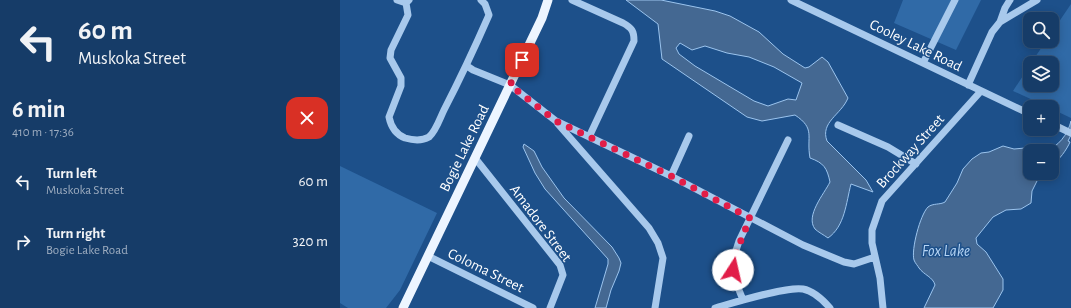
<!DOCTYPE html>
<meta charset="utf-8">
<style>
body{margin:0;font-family:"Alegreya Sans",sans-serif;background:#1f436e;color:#f1f3f6;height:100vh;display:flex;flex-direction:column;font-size:15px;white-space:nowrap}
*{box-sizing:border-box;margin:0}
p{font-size:13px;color:#9eadc0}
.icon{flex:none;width:22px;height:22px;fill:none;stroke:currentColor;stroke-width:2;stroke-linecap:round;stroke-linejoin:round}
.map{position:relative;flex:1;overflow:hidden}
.side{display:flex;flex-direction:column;background:#163c68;width:340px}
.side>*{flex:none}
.top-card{background:#163c68;color:#f1f3f6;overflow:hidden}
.tools{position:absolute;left:683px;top:12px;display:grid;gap:8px}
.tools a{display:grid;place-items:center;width:36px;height:36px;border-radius:8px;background:#163c68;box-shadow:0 2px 10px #0003,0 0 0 1px #35567c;font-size:20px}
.pin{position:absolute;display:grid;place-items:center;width:34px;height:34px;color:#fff;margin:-17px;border-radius:8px;box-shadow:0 2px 6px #0006}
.me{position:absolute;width:44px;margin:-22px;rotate:10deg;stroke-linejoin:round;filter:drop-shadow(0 0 3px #0008)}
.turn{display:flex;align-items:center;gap:14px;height:84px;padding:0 12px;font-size:18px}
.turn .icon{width:52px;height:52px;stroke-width:2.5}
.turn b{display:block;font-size:28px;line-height:34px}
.round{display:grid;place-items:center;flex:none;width:42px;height:42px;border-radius:12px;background:#1f436e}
.summary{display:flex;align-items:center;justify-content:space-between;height:68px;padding:0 12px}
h1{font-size:24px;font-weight:600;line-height:30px}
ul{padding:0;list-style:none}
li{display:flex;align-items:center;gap:12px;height:60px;padding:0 12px}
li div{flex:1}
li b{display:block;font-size:15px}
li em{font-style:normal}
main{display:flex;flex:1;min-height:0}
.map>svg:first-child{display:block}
</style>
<main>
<section class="side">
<div class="top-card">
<div class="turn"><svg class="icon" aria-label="left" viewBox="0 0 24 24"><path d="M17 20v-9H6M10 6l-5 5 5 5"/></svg><div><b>60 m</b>Muskoka Street</div></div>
</div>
<div class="summary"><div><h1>6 min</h1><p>410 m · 17:36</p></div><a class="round" style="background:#d93025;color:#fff"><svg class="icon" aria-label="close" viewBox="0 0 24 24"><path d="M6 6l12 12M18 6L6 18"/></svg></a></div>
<ul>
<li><svg class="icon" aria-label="left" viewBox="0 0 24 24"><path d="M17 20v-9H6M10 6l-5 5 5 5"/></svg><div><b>Turn left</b><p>Muskoka Street</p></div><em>60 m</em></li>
<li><svg class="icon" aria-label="right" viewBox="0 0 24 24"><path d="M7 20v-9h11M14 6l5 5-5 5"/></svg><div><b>Turn right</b><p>Bogie Lake Road</p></div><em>320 m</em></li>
</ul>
</section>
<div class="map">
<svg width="731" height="308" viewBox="0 0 731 308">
<rect width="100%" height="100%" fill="#1d508a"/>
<path fill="#306aa7" d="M563 0H641L616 50 554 23Z
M731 4V118L712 109V107H708L673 91 690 65V85H712V63H691L706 41H712V32Z
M0 166 97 213 60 290 46 308H8L0 303Z"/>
<path fill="#446892" stroke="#9bc4ee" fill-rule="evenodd" d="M286 0H321L375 11 390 16 419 32 443 54 465 68 469 67 482 57 488 62 508 98C501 115 480 122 487 141L526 180 533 192 511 184C506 203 505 226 488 238 484 235 478 232 475 229 465 216 484 194 490 182 487 168 484 163 470 158 466 136 476 129 455 115L422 121 407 117 322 59 318 24ZM340 43 352 50 365 46 387 53 409 57 434 67 462 83 456 100 448 99 428 106 414 101 355 66 339 54 336 48Z
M731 121V135L728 141 730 142C727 149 719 161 712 164V151H704C718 148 728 134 731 121Z
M184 144 194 151 202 167 224 198 272 247 279 258 281 263 279 271 271 290 266 308H255L268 264V259L205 189 195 173 183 147Z
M663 146 674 149 685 148 699 151H690V173H700V175L692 191 691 203 681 209 666 210 653 217 636 238 637 244 646 252 663 279V290L653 308H584L595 285C593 277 584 275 579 268 578 266 575 263 574 260 571 250 580 215 588 207 593 203 600 205 605 202L617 183 623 169 632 159 641 153 649 152Z"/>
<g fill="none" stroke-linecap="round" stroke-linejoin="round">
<path stroke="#a8c9ec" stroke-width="7" d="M57 0 66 3 69 0
M232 0 283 23C292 28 294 31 294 41L249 137
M451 0 690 114
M66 3 68 15 51 50 50 58 61 78V86L49 117C51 127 55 134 65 138 72 140 82 141 89 137 96 131 100 118 104 110 120 79 135 47 149 15L145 4 141 0
M660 22 665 8 670 0
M583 63 615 0
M127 66 133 70 170 85 216 121 331 176 463 245 504 262 514 264 535 257
M628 85 652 32 660 22 697 0
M218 124 309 228 318 243 323 258 315 308
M712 124 731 133
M498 125 548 147 576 164
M135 158 220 265 223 275 210 308
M331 176 349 136
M88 256 193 308
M403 300 395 280 393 260 399 241 448 140
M375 308C393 303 447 286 463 289 474 291 483 300 490 308
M543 308 540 278 532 243V230L542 201 641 91"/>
<path stroke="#edf5ff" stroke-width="9" d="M63 308 202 18 208 0"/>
</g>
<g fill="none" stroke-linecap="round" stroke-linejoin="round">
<path stroke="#e11d48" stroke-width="7" stroke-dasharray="0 12.6" d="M182 60 170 85 216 121 331 176 410 218 393 260V270"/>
</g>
<g text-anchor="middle" stroke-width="3" stroke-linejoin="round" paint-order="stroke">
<g font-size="15" fill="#fff" stroke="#1d508a">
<text transform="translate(576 45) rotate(26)" y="5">Cooley Lake Road</text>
<text transform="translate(124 148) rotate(-64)" y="5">Bogie Lake Road</text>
<text transform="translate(570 151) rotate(-48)" y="5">Brockway Street</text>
<text transform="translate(201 223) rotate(53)" y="5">Amadore Street</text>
<text transform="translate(146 270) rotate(26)" y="5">Coloma Street</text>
</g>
<g font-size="16" font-style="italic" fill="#b4d3f3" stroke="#1d508a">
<text x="606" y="256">Fox Lake</text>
</g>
</g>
</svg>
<div class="tools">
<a><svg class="icon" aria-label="search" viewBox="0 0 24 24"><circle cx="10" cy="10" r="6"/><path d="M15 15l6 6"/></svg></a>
<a><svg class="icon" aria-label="layers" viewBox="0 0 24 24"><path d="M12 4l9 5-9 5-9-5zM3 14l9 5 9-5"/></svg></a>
<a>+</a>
<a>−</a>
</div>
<div class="pin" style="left:182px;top:60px;background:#d93025"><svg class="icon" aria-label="arrive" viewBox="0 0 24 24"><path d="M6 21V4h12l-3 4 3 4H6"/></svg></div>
<svg class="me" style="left:393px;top:270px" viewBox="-20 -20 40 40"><circle r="19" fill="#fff"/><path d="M0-13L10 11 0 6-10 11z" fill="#e11d48"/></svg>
</div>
</main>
